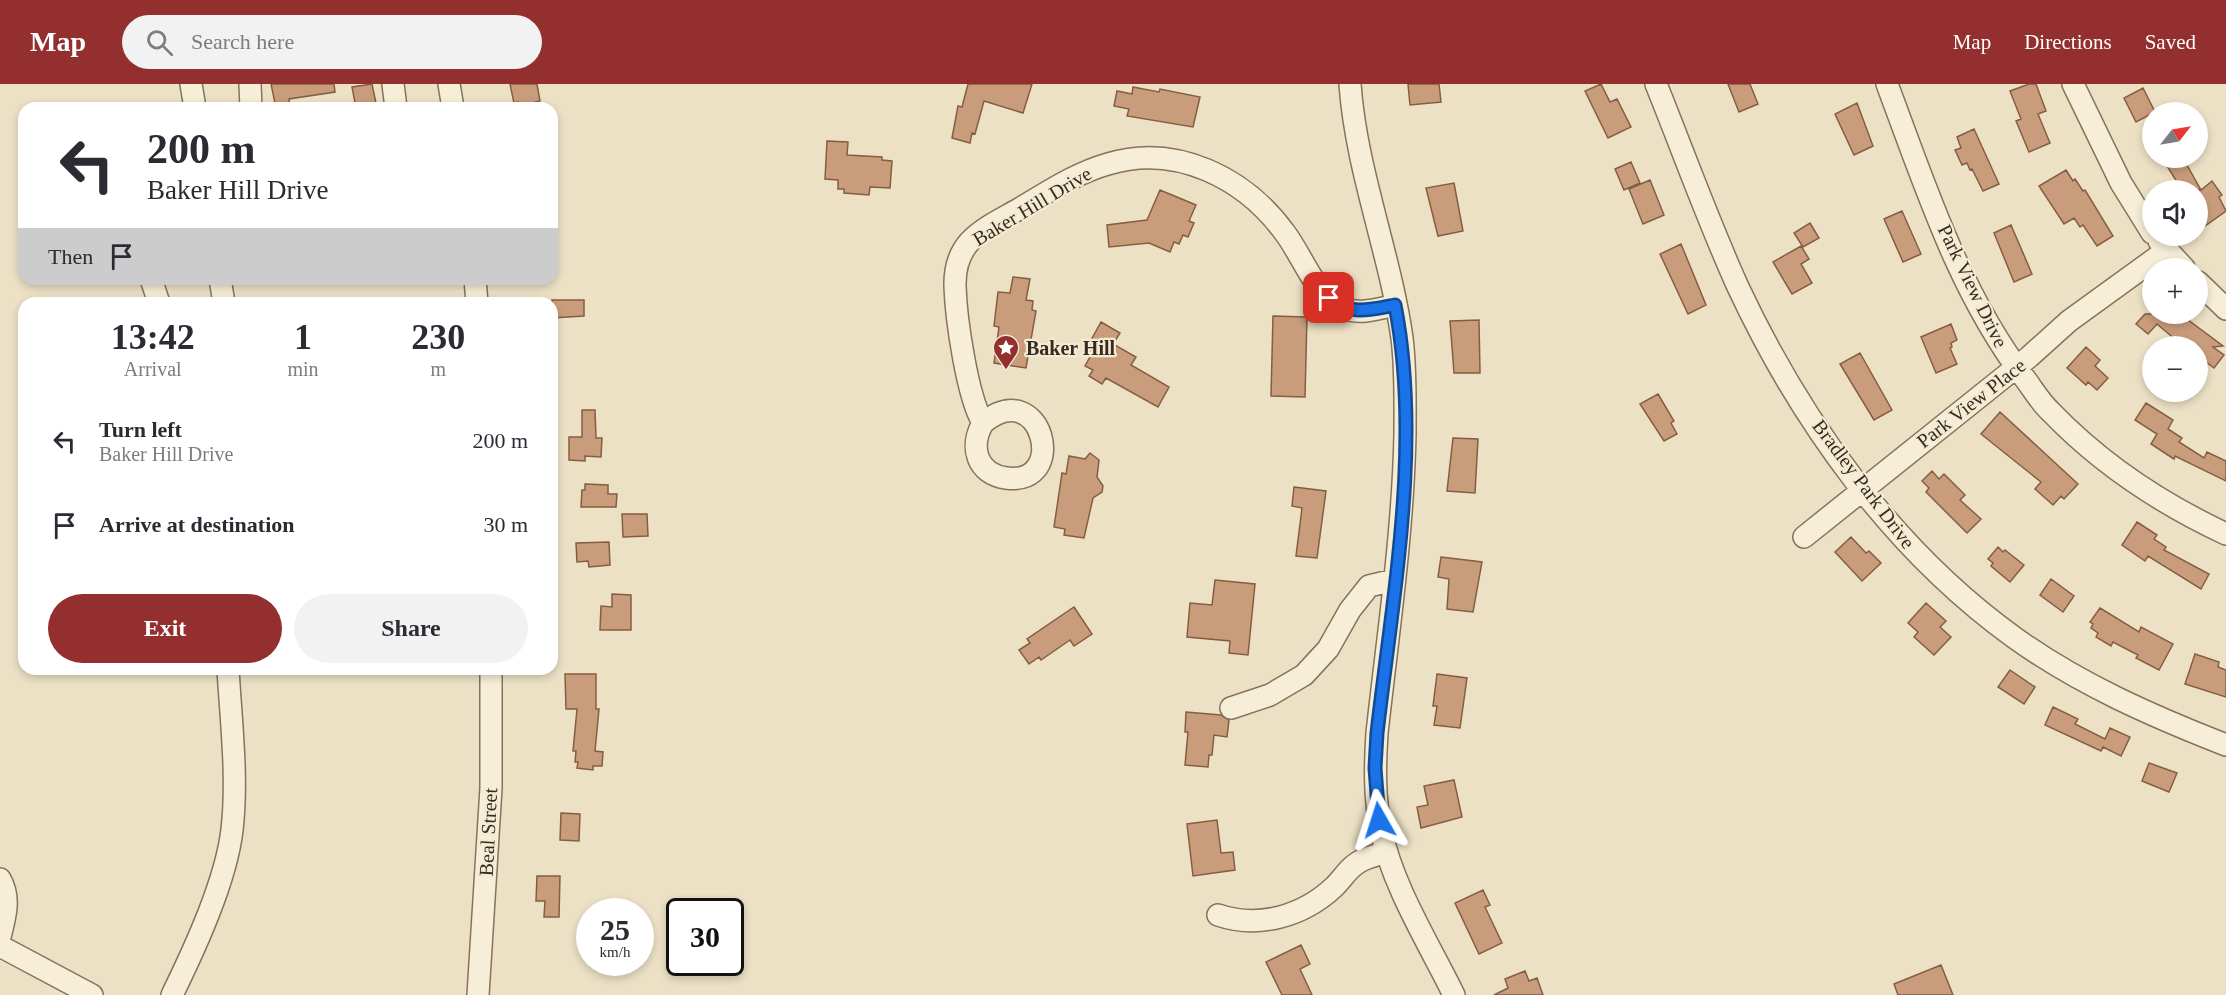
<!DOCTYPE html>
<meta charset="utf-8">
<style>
body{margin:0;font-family:"Times New Roman",serif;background:#f2f2f3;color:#2b2b33;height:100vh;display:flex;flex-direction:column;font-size:22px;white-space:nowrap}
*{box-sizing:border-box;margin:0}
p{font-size:20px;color:#7c7c81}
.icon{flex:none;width:33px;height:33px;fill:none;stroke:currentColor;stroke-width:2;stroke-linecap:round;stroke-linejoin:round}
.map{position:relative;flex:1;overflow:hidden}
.sheet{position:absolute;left:18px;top:213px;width:540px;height:378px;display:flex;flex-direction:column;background:#fff;border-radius:18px;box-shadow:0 3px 9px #0003}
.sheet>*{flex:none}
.hud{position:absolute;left:18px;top:18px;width:540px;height:183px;border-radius:18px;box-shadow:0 3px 9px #0003;background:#fff;color:#2b2b33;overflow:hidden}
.needle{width:39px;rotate:59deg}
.controls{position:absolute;left:2142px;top:18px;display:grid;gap:12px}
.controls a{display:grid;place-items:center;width:66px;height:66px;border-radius:50%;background:#fff;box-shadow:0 3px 9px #0003;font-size:30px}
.speed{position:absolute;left:576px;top:814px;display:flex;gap:12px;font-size:30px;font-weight:700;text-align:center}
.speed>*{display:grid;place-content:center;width:78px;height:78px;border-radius:50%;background:#fff;box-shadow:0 3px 9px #0003;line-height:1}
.speed small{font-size:15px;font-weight:400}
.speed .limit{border:3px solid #111;border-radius:9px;background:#fff;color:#111}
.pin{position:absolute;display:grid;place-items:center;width:51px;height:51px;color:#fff;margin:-26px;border-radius:12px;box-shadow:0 3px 9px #0006}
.me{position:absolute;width:66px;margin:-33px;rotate:354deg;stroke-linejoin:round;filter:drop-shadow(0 0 4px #0008)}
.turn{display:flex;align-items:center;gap:21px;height:126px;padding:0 30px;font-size:27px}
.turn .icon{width:78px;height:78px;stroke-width:2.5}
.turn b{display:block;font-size:42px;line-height:51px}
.then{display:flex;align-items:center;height:57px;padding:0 30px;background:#0003;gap:12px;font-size:22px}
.eta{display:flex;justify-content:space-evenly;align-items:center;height:102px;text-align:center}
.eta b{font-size:36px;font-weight:700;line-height:42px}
.button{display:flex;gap:12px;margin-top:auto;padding:12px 30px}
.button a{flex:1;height:69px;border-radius:36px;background:#932f2e;color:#fff;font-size:24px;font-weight:700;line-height:69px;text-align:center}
.button a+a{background:#f2f2f3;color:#2b2b33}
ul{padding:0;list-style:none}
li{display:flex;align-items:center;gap:18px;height:84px;padding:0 30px}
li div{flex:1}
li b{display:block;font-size:22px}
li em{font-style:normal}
header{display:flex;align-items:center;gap:36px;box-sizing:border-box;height:84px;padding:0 30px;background:#932f2e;color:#fff}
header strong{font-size:28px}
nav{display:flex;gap:33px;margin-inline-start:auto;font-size:21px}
.search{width:420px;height:54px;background:#f2f2f3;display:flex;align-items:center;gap:15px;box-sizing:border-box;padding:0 21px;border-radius:33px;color:#7c7c81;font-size:22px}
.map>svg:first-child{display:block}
</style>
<header>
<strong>Map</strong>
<div class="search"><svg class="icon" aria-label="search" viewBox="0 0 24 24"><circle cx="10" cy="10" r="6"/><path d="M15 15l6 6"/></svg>Search here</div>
<nav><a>Map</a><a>Directions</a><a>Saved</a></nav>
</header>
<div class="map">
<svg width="2226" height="911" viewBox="0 0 2226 911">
<rect width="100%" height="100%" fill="#ece1c5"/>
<path fill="#c99d7c" stroke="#855e42" stroke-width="1.5" d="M271 0H334L335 8 289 15 290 24H276Z
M372 0 377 24H356L352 3Z
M510 0H537L540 17 519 22 518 18 514 19Z
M968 0H1032L1023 29 984 17 975 50 972 49 970 59 952 54 958 22 962 23Z
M1408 0H1439L1441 18 1410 21Z
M1601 0 1610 18 1617 15 1631 43 1608 54 1585 7Z
M1728 0H1750L1758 20 1739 28Z
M2029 0H2036L2046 27 2038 30 2050 59 2029 68 2016 37 2021 35 2010 7Z
M1133 3 1159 8 1160 5 1200 13 1193 43 1127 32 1129 25 1114 22 1117 7 1132 10Z
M2143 4 2155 28 2136 38 2124 14Z
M1857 19 1873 62 1854 71 1835 30Z
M1974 45 1999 100 1983 107 1972 85 1970 86 1967 79 1962 81 1955 66 1961 64 1957 53Z
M827 57 848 58 847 71 882 73V76L892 77 890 104 870 103 869 111 844 109V105H838V96L825 95Z
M2162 74H2183L2201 106 2212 97 2222 111 2219 113 2226 127 2198 147V108L2200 106H2182Z
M1631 78 1640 99 1624 106 1615 85Z
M2066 86 2073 97 2075 95 2083 107 2085 106 2113 152 2097 162 2083 141 2080 143 2074 134 2064 140 2039 102Z
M1650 96 1664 131 1643 140 1629 105Z
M1454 99 1463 147 1438 152 1426 104Z
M1160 106 1196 121 1189 137 1194 139 1188 153 1183 151 1179 160 1174 158 1170 168 1149 159 1109 163 1107 141 1147 136Z
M1902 127 1921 170 1903 178 1884 135Z
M1810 139 1819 154 1803 163 1794 149Z
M2011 141 2032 190 2014 198 1994 149Z
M1681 160 1706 221 1688 230 1660 170Z
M1801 162 1809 175 1801 180 1812 199 1792 210 1773 178Z
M1013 193 1030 195 1026 216 1033 217 1032 226 1036 227 1026 284 994 279 999 243 994 242 998 208 1010 209Z
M552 216H584V232L552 234Z
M2145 230H2180L2223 262 2213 263 2224 271 2214 284 2203 276 2198 283V262H2183L2157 240 2148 250 2136 240Z
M1273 232 1307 233 1305 313 1271 312Z
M1479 236 1480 289H1454L1450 237Z
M1101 238 1120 249 1113 260 1136 273 1131 281 1169 303 1158 323 1106 294 1102 300 1089 292 1093 286 1085 282 1091 271 1085 267Z
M1951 240 1957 256 1951 259 1952 263 1950 264 1957 280 1936 289 1921 253Z
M2086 263 2100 276 2095 282 2108 294 2097 306 2088 298 2086 301 2067 284Z
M1860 269 1892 326 1874 336 1840 280Z
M1658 310 1674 337 1671 339 1677 350 1664 357 1640 320Z
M2146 319 2173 336 2168 345 2182 354 2179 358 2204 374 2207 368 2226 377V397L2175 372 2174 375 2151 360 2157 350 2135 336Z
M582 326H595L596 354H602L601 373 585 372V377L569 376V353H582Z
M2000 328 2078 400 2064 415 2061 412 2053 421 2035 405 2041 398 1981 350Z
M1453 354 1478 355 1475 409 1447 407Z
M1090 369 1099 376 1097 393 1103 402 1102 408 1093 414 1084 454 1064 451 1065 445 1054 443 1062 389 1066 390 1069 372 1085 375Z
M1932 387 1939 395 1944 390 1965 411 1960 416 1981 435 1967 449 1926 408 1929 404 1922 397Z
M585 400 608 401V410H617L616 423H581L582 406H585Z
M1294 403 1326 407 1317 474 1296 472 1302 424 1292 422Z
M622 430H647L648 452 623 453Z
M2137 438 2157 451 2154 455 2166 463 2164 466 2209 490 2201 505 2148 472 2145 477 2122 461Z
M1851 453 1866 469 1869 467 1881 479 1862 497 1835 468Z
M609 458 610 481 589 483 588 477 577 478 576 459Z
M1998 463 2003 468 2005 466 2024 481 2010 498 1991 482 1993 479 1988 475Z
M1441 473 1482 478 1473 528 1447 525 1449 495 1438 493Z
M2051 495 2074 512 2063 528 2040 511Z
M1215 496 1255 500 1248 571 1229 569 1230 557 1187 553 1190 519 1212 521Z
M612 510 631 511V546H600L601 522 612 523Z
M1926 519 1946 537 1940 543 1951 553 1934 571 1914 553 1918 548 1908 539Z
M1074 523 1092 550 1074 562 1070 556 1041 576 1039 573 1029 580 1019 566 1030 559 1027 555Z
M2100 524 2139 548 2141 543 2173 560 2159 586 2136 574 2138 571 2113 558 2111 562 2096 553 2098 549 2091 544 2093 540 2090 538Z
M2195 570 2219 578 2218 583 2226 586V613L2185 600Z
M2010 586 2035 603 2024 620 1998 603Z
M565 590H596V625H599L595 667 603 668 602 682H593V686L577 684 578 678H575L576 667H573L577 625H566Z
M1437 590 1467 594 1460 644 1434 641 1437 622H1433Z
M2053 623 2078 635 2075 640 2105 655 2110 644 2130 653 2121 672 2103 663 2101 667 2045 641Z
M1186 628 1221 631 1229 636 1227 653 1214 651 1212 671H1209L1208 683 1185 681 1188 648H1185Z
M2149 679 2177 689 2169 708 2142 697Z
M1454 696 1462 733 1421 744 1417 723 1428 721 1424 702Z
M561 729 580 730 579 757 560 756Z
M1217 736 1221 769 1233 768 1235 786 1193 792 1187 740Z
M537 792H560L559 833H544L545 817H536Z
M1483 806 1490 821 1485 823 1502 859 1479 870 1455 819Z
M1301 861 1310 880 1300 885 1312 911H1282L1266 878Z
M1941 881 1953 911H1898L1894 900Z
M1525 887 1529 897 1537 894 1543 911H1494L1508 904 1505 895Z"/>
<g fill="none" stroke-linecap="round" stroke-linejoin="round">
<defs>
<path id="minor" d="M191 0 195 24
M250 0 251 24
M393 0 396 24
M449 0 453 24
M1350 0C1356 86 1390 169 1402 254 1406 286 1405 318 1405 350 1403 450 1388 549 1377 649 1375 681 1374 713 1381 746 1392 801 1429 860 1454 911
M1656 0C1683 67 1708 137 1738 203 1801 338 1894 467 2015 554 2079 600 2152 632 2226 661
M1887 0C1925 101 1959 209 2026 296 2034 307 2041 319 2051 328 2100 379 2162 420 2226 450
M2073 0 2121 99 2152 149
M2159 157 2184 184
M151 195 159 219
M220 195 224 219
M475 195 477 219
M2198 198 2226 225
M983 339C1042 290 1070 403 1006 394 977 390 969 363 983 339 967 312 956 234 955 202 954 156 984 145 1019 125 1048 108 1076 89 1108 80 1176 59 1245 94 1285 149 1302 171 1315 211 1342 224 1359 231 1378 225 1395 221
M1804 453 2029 273 2069 237 2167 166
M1231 624 1270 611 1304 591 1328 565 1350 526 1369 502 1394 496
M0 795C11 814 5 833 0 853
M1218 831C1259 845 1303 832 1334 803 1344 793 1351 780 1365 775 1372 772 1380 770 1387 768
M0 862 92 911
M172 911C195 864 226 797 232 746 238 693 231 638 228 585
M478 911 491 704V585"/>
</defs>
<use href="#minor" stroke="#86735c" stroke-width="24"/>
<use href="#minor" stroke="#f7eed8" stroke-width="21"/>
</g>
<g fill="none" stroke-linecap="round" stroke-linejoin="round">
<defs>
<path id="route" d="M1329 214C1350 232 1370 226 1395 221 1422 359 1393 510 1377 649L1375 684 1379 736"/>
</defs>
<use href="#route" stroke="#114b97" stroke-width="15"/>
<use href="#route" stroke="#1a73e8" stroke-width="10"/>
</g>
<defs>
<symbol id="sight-pin" viewBox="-11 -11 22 30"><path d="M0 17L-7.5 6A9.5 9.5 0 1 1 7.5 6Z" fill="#932f2e" stroke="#f4ebd4"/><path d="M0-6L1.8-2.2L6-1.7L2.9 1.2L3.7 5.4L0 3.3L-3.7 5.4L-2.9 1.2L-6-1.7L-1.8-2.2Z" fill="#fff"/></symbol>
</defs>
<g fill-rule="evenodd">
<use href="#sight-pin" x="991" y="249" width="30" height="40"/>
</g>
<g text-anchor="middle" stroke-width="4.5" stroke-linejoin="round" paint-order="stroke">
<g font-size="20" fill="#372b1f" stroke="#f4ebd4">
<text transform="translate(1032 122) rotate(-31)" y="7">Baker Hill Drive</text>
<text transform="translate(1973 202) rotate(64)" y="7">Park View Drive</text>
<text transform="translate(1971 319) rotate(-38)" y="7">Park View Place</text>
<text transform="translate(1864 400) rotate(53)" y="7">Bradley Park Drive</text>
<text transform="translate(488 748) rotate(-87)" y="7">Beal Street</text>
</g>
<g font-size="20" font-weight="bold" fill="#372b1f" stroke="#f4ebd4" text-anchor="start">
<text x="1026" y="271">Baker Hill</text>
</g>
</g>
</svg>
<div class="controls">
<a><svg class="needle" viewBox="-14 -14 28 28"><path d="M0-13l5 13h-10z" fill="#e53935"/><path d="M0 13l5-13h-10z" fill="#7c7c81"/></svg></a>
<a><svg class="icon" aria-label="sound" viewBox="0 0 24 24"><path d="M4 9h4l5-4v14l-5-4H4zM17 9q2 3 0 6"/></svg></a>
<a>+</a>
<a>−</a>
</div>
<div class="speed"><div>25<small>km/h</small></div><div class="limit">30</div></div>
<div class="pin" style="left:1329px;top:214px;background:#d93025"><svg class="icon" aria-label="arrive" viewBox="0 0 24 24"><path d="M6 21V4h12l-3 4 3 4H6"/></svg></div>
<svg class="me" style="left:1379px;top:736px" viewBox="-20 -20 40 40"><path d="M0-17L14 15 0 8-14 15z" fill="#1a73e8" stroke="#fff" stroke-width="4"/></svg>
<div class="hud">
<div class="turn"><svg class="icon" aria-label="left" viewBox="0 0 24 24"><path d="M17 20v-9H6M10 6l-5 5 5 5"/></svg><div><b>200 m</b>Baker Hill Drive</div></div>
<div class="then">Then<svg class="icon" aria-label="arrive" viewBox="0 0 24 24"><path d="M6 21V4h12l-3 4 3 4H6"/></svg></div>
</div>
<section class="sheet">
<div class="eta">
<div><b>13:42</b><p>Arrival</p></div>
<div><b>1</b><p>min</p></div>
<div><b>230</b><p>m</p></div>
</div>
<ul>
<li><svg class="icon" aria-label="left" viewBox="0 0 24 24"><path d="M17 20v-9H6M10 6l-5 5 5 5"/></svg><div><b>Turn left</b><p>Baker Hill Drive</p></div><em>200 m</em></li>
<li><svg class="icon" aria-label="arrive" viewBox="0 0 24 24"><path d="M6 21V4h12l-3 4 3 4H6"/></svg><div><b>Arrive at destination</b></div><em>30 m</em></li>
</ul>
<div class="button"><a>Exit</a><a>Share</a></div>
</section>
</div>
